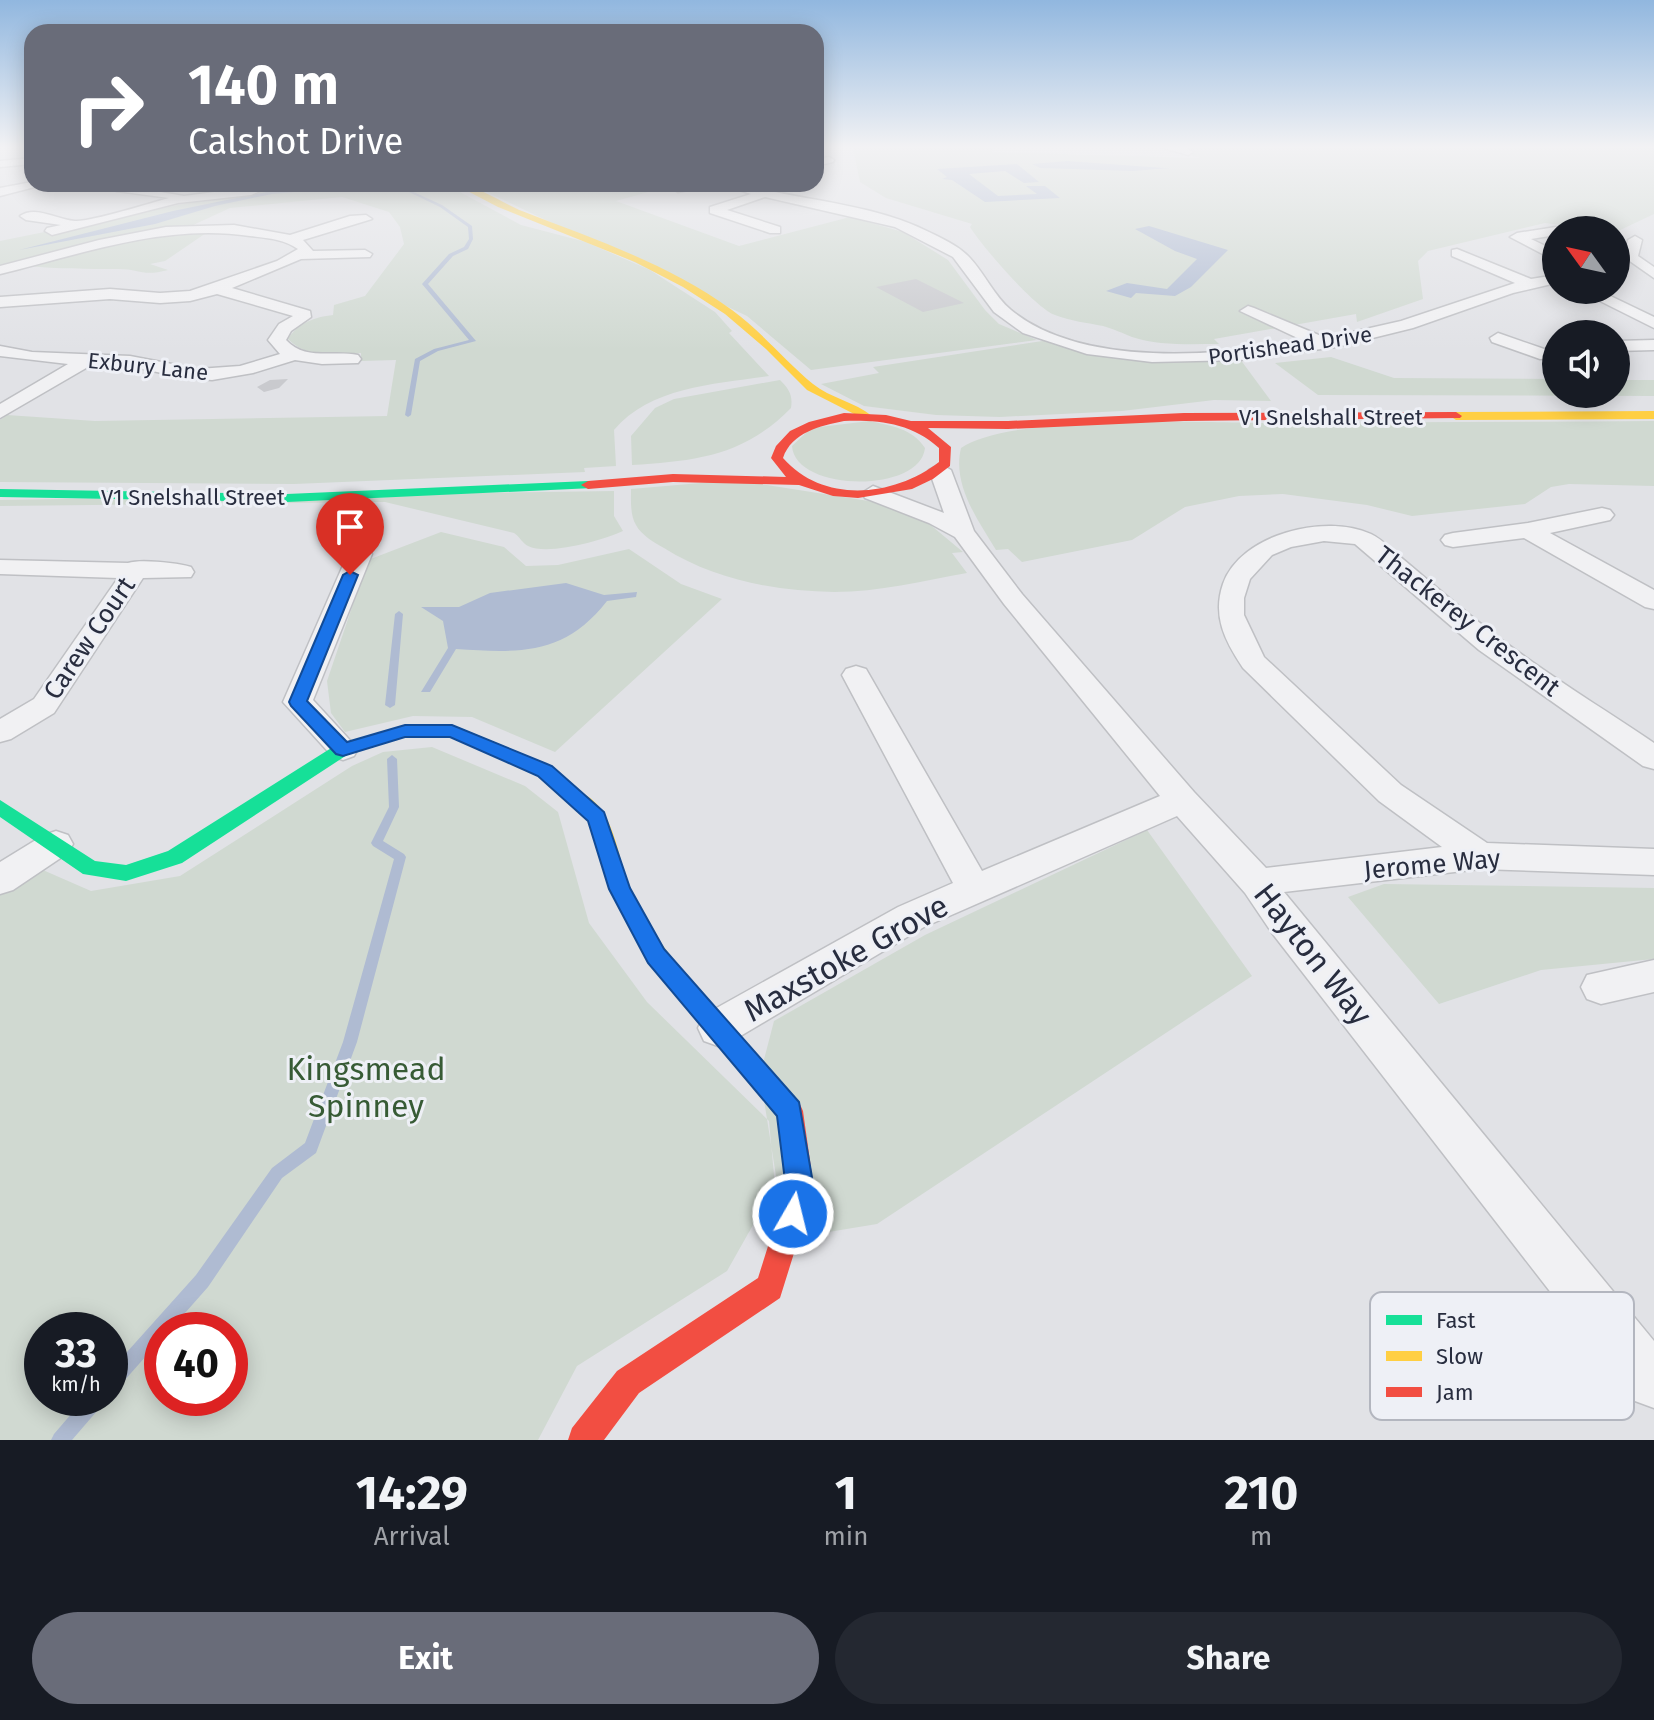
<!DOCTYPE html>
<style>
body{margin:0;font-family:"Fira Sans",sans-serif;background:#242831;color:#f1f3f6;height:100vh;display:flex;flex-direction:column;font-size:30px;white-space:nowrap}
*{box-sizing:border-box;margin:0}
p{font-size:26px;color:#9ea1a6}
.icon{flex:none;width:44px;height:44px;fill:none;stroke:currentColor;stroke-width:2;stroke-linecap:round;stroke-linejoin:round}
.map{position:relative;height:1440px;overflow:hidden}
.details{display:flex;flex-direction:column;background:#171b24;flex:1}
.details>*{flex:none}
.guide{position:absolute;left:24px;top:24px;width:800px;height:168px;border-radius:24px;box-shadow:0 4px 20px #0003;background:#696c79;color:#fff;overflow:hidden}
.needle{width:52px;rotate:303deg}
.controls{position:absolute;left:1542px;top:216px;display:grid;gap:16px}
.controls a{display:grid;place-items:center;width:88px;height:88px;border-radius:50%;background:#171b24;box-shadow:0 4px 20px #0003;font-size:40px}
.speed{position:absolute;left:24px;top:1312px;display:flex;gap:16px;font-size:40px;font-weight:700;text-align:center}
.speed>*{display:grid;place-content:center;width:104px;height:104px;border-radius:50%;background:#171b24;box-shadow:0 4px 20px #0003;line-height:1}
.speed small{font-size:20px;font-weight:400}
.speed .limit{border:12px solid #d22;background:#fff;color:#111}
.pin{position:absolute;display:grid;place-items:center;width:68px;height:68px;color:#fff;margin:-82px -34px;border-radius:50% 50% 50% 0;rotate:-45deg;box-shadow:0 0 8px #0007}
.pin .icon{rotate:45deg}
.me{position:absolute;width:88px;margin:-44px;rotate:8deg;stroke-linejoin:round;filter:drop-shadow(0 0 6px #0008)}
.turn{display:flex;align-items:center;gap:28px;height:168px;padding:0 32px;font-size:36px}
.turn .icon{width:104px;height:104px;stroke-width:2.5}
.turn b{display:block;font-size:56px;line-height:68px}
.eta{display:flex;justify-content:space-evenly;align-items:center;height:136px;text-align:center}
.eta b{font-size:48px;font-weight:700;line-height:56px}
.cta{display:flex;gap:16px;margin-top:auto;padding:16px 32px}
.cta a{flex:1;height:92px;border-radius:48px;background:#696c79;color:#fff;font-size:32px;font-weight:700;line-height:92px;text-align:center}
.cta a+a{background:#242831;color:#f1f3f6}
.map>svg:first-child{display:block}
</style>
<div class="map">
<svg width="1654" height="1440" viewBox="0 0 1654 1440">
<rect width="100%" height="100%" fill="#e1e2e6"/>
<path fill="#d0d9d1" fill-rule="evenodd" d="M853 148H993L992 152 1200 158 1161 148H1654V214L1616 232 1545 223 1428 251 1418 261 1423 299 1357 322 1356 314 1214 339 1219 344C1191 344 1158 346 1132 337 1122 333 1114 329 1103 326 1088 323 1070 321 1055 315 1035 308 981 245 970 227L972 224 886 198 860 182Z
M282 184H445L521 225 586 242 650 270 715 312 732 331 729 333 769 376C717 384 651 386 614 430L616 466 584 468 585 472 294 484 0 482V420L7 415 95 421 387 416 396 360 361 361V353C337 355 307 359 288 339 298 323 315 317 333 315L334 305 365 296 404 244 400 227 389 212 342 197 230 208 191 226 117 236 0 267V241Z
M470 184H645L652 191 616 201 739 246 850 217 903 232 948 260 985 310 999 324 1037 340 811 370 747 316Z
M209 231 165 261 150 264 168 270C142 277 141 269 118 269 87 269 58 269 28 266L125 238Z
M1049 340 1176 361 1240 359 1271 401 1214 400 1122 411 1000 417 936 415 864 406 821 384 879 373 873 367Z
M1331 357 1394 378 1556 379V394H1616V380H1654V396L1318 395 1275 363Z
M780 380C789 389 793 395 791 408 744 456 696 461 632 465L631 436 655 408 674 399Z
M870 421C891 426 912 428 925 448 920 494 795 492 792 446L811 428Z
M1654 421V486L1569 484 1551 487 1525 504 1412 516 1367 505 1283 494 1239 496 1185 507 1132 540 1022 562 1008 549 996 550C978 520 952 485 961 448 1012 413 1210 423 1278 423 1404 422 1529 422 1654 421Z
M735 480 875 502 921 517 963 552 952 553 967 573C923 581 879 592 834 592 775 591 715 580 664 548 655 543 641 535 636 525 630 515 631 501 631 489Z
M614 491V516L623 531C604 540 548 556 528 546 522 543 520 537 514 533L385 502 0 506V500Z
M441 532 504 547 526 566 558 565 629 549 681 584 722 599 555 752 472 717 413 716 345 732 331 713 327 681 368 560Z
M432 747 525 786 558 812 589 923 647 1002 769 1121 775 1186 727 1271 577 1366 538 1440H0V887L36 867 91 891 180 876 352 766 383 752ZM42 1330H110V1398H42ZM162 1330H230V1398H162Z
M1147 830 1252 976 877 1224 786 1239 760 1075 774 1021 925 935Z
M1384 884 1654 888V959L1541 970 1439 1004 1348 897Z"/>
<path fill="#afbbd2" d="M1067 161 1164 168H1170L1133 171 1040 168 1032 164Z
M1017 164 1039 182 1024 183 1005 171 969 174 998 196 1037 194 1026 186H1045L1060 198 985 202 952 180 942 179 947 177 937 169Z
M305 184 364 186 272 194 215 206 155 224 19 250 173 211Z
M1149 226 1228 250 1191 287 1175 296 1136 293 1131 298 1106 291 1127 283 1167 289 1197 259 1175 251 1135 229Z
M566 583 604 595 637 592 636 597 607 601C564 656 519 653 456 649L430 692H421L448 648 443 621 421 607H459L490 593Z"/>
<g fill="none" stroke-linecap="round" stroke-linejoin="round">
<path fill="#afbbd2" fill-rule="evenodd" d="M407 189 442 205 472 226 473 239 468 249 453 256 428 284 476 341 438 351 420 361 411 415 408 417 405 415 415 359 434 349 469 340 422 284 449 254 464 247 469 239 468 227 440 207 407 191Z
M399 611 403 614 395 705 390 708 385 705 395 614Z
M392 755 397 759 399 807 383 841 404 854 406 857 357 1042 316 1153 282 1178 208 1287 170 1330H162V1338L116 1390 110 1393V1371L196 1275 272 1168 305 1143 343 1042 394 859 373 846 371 843 389 807 387 759Z
M85 1398H106L103 1404 72 1440H51L54 1434Z"/>
</g>
<path fill="#c9cace" d="M916 279 964 303 923 312 876 287Z
M288 379 279 388 264 392 257 387 270 380Z"/>
<g fill="none" stroke-linecap="round" stroke-linejoin="round">
<defs>
<path id="street" d="M1164 148H1186L1193 152 1188 155Z
M829 157 834 160 833 162 816 166V160Z
M32 158V164L0 167V161Z
M32 182 46 184 0 196V188Z
M113 184 184 196 276 184 251 195 178 203 52 235 45 231 47 228 61 225 26 220 20 216C35 205 58 220 75 221 91 222 150 203 169 198L117 191 113 190Z
M682 184H718L678 192 672 188Z
M722 184H741C803 201 871 203 929 232 943 239 959 246 970 258 985 274 994 296 1011 310 1083 369 1220 355 1306 342L1240 311 1248 306 1254 308 1326 338 1401 321 1515 283 1452 256V250L1457 249 1531 279 1556 275V283L1513 293 1413 328 1336 347 1240 360 1152 362 1087 354 1023 333 994 312 953 257 895 227 765 197 727 210 780 227V233H770L710 213V207L751 194Z
M350 216 366 215 372 219 303 240 313 251 365 250 372 254 370 257 301 259 232 288 310 311 311 317 291 331 286 340C305 361 334 350 358 355L361 359 358 363 322 364 295 360 253 373 212 380 184 378 130 366 93 364 0 418V404L68 364 0 356V346L32 352 130 356 198 369 240 366 280 354 268 340 279 324 293 316 217 294 190 301 160 303 110 299 0 307V297L110 289 160 293 190 291 277 261 298 249C284 239 267 238 250 236 165 223 82 254 0 274V266L99 240 166 227 234 225 290 235Z
M1556 227 1562 230H1556V235L1531 239 1556 251V261L1510 237 1517 233Z
M1635 236 1642 240 1638 256 1654 267V278L1624 257 1628 240Z
M1578 290H1598L1654 317V328Z
M1498 333 1547 350 1556 348V358L1540 359 1492 342 1490 338Z
M1654 340V350L1616 351V341Z
M940 464 951 470 974 531 1022 594 1194 792 1266 868 1442 847 1379 801 1243 668C1225 641 1212 616 1223 584 1240 534 1326 513 1371 534 1382 539 1394 552 1404 560 1435 586 1466 613 1498 637 1548 675 1602 708 1654 743V769L1643 766 1479 650 1355 544 1324 541 1291 547 1272 555 1250 579 1244 598V615L1264 657 1401 785 1487 843 1654 849V875L1480 869 1284 892 1654 1341V1408L1635 1401 1272 933 1245 893 1177 816 924 927 732 1041 718 1046 704 1041 698 1028 704 1015 898 907 953 883 842 675 846 669 856 666 866 669 982 871 1160 796 1004 604 955 537 929 523 865 498 862 493 873 486 944 513 929 470Z
M1602 508 1610 510 1614 515 1610 520 1550 533 1654 590V609L1645 607 1524 538 1453 547 1445 545 1441 540 1445 535 1453 533 1528 523Z
M360 547 369 549 372 554 313 700 358 749 354 756 343 760 332 756 283 702 348 554 351 549Z
M0 560 128 563C141 559 177 563 191 567L194 572 191 577 143 578 54 713 11 739 0 742V719L34 699 118 578 0 574Z
M56 831 68 835 73 844 68 853 13 890 0 894V862L44 835Z
M1654 960V992L1601 1004 1587 999 1581 987 1587 975Z"/>
</defs>
<use href="#street" stroke="#bfc0c4" stroke-width="3"/>
<use href="#street" fill="#f1f1f3" fill-rule="evenodd"/>
<path fill="#16e098" fill-rule="evenodd" d="M588 481 595 485 593 488 287 502 0 497V489L287 494Z
M405 725 458 727 552 766 584 797 581 802H567L538 776 450 737H405L350 753 182 863 126 881 83 874 0 817V800L95 861 126 865 168 851 336 745Z"/>
<path fill="#ffcf43" fill-rule="evenodd" d="M454 184C476 184 502 203 522 211 594 239 669 264 732 310 762 332 785 361 813 384 830 398 855 402 872 416L862 418 807 390 766 349 725 314 683 287 635 262 498 207Z
M1654 411V419L1456 420 1450 416 1456 412Z
M574 790C615 802 616 854 630 888 657 951 708 999 753 1050L756 1058 753 1066 744 1069 735 1066 648 963 609 889 588 821 564 797 567 792Z"/>
<path fill="#f24e42" fill-rule="evenodd" d="M1456 412 1462 416 1460 418 1184 421 1008 429 928 428 951 447 950 466 933 479 912 489 858 498 833 496 799 485 673 482 588 489 581 485 588 481 673 474 786 477 771 458 776 446 790 431 809 422 844 413 886 415 911 421H1008L1184 413ZM844 421C880 420 911 423 939 448V462C894 497 823 504 783 458 792 432 820 426 844 421Z
M744 1047 753 1050 799 1102 803 1111 814 1189 780 1298 639 1393 604 1440H568L572 1428 617 1371 758 1278 786 1189 778 1116 732 1058 735 1050Z"/>
</g>
<linearGradient id="sky" x2="0" y2="1"><stop stop-color="#91b7df"/><stop offset="0.42" stop-color="#f2f2f4"/><stop offset="1" stop-color="#f2f2f4" stop-opacity="0"/></linearGradient>
<rect width="1654" height="350" fill="url(#sky)"/>
<path fill="#1a73e8" stroke="#114b97" stroke-width="2" d="M350 571 358 575 307 701 347 742 405 725H452L552 766 604 812 630 888 664 949 799 1102 814 1189 803 1224 793 1228 783 1224 779 1214 786 1189 777 1116 648 963 609 889 588 821 538 776 450 737H405L343 756 336 754 291 706 289 702 343 575Z"/>
<g text-anchor="middle" stroke-width="6" stroke-linejoin="round" paint-order="stroke">
<g font-size="22" fill="#282d3f" stroke="#eef0f6">
<text transform="translate(1290 345) rotate(-8)" y="8">Portishead Drive</text>
<text transform="translate(148 366) rotate(6)" y="8">Exbury Lane</text>
<text x="1331" y="425">V1 Snelshall Street</text>
<text x="193" y="505">V1 Snelshall Street</text>
</g>
<g font-size="26" fill="#282d3f" stroke="#eef0f6">
<text transform="translate(1468 621) rotate(38)" y="9">Thackerey Crescent</text>
<text transform="translate(89 638) rotate(-56)" y="9">Carew Court</text>
<text transform="translate(1432 864) rotate(-5)" y="9">Jerome Way</text>
</g>
<g font-size="32" fill="#282d3f" stroke="#eef0f6">
<text transform="translate(1313 954) rotate(52)" y="11">Hayton Way</text>
<text transform="translate(846 958) rotate(-29)" y="11">Maxstoke Grove</text>
</g>
<g font-size="32" fill="#375b35" stroke="#eef0f6">
<text x="366" y="1080">Kingsmead<tspan x="366" dy="37">Spinney</tspan></text>
</g>
</g>
<rect x="1370" y="1292" width="264" height="128" rx="12" fill="#eef0f6" stroke="#b3b6bf" stroke-width="2"/>
<rect x="1386" y="1315" width="36" height="10" fill="#16e098"/>
<rect x="1386" y="1351" width="36" height="10" fill="#ffcf43"/>
<rect x="1386" y="1387" width="36" height="10" fill="#f24e42"/>
<g font-size="22" fill="#282d3f">
<text x="1436" y="1328">Fast</text>
<text x="1436" y="1364">Slow</text>
<text x="1436" y="1400">Jam</text>
</g>
</svg>
<div class="controls">
<a><svg class="needle" viewBox="-14 -14 28 28"><path d="M0-13l5 13h-10z" fill="#e53935"/><path d="M0 13l5-13h-10z" fill="#9ea1a6"/></svg></a>
<a><svg class="icon" aria-label="sound" viewBox="0 0 24 24"><path d="M4 9h4l5-4v14l-5-4H4zM17 9q2 3 0 6"/></svg></a>
</div>
<div class="speed"><div>33<small>km/h</small></div><div class="limit">40</div></div>
<div class="pin" style="left:350px;top:575px;background:#d93025"><svg class="icon" aria-label="arrive" viewBox="0 0 24 24"><path d="M6 21V4h12l-3 4 3 4H6"/></svg></div>
<svg class="me" style="left:793px;top:1214px" viewBox="-20 -20 40 40"><circle r="17" fill="#1a73e8" stroke="#fff" stroke-width="3"/><path d="M0-11L8 9 0 5-8 9z" fill="#fff"/></svg>
<div class="guide">
<div class="turn"><svg class="icon" aria-label="right" viewBox="0 0 24 24"><path d="M7 20v-9h11M14 6l5 5-5 5"/></svg><div><b>140 m</b>Calshot Drive</div></div>
</div>
</div>
<section class="details">
<div class="eta">
<div><b>14:29</b><p>Arrival</p></div>
<div><b>1</b><p>min</p></div>
<div><b>210</b><p>m</p></div>
</div>
<div class="cta"><a>Exit</a><a>Share</a></div>
</section>
